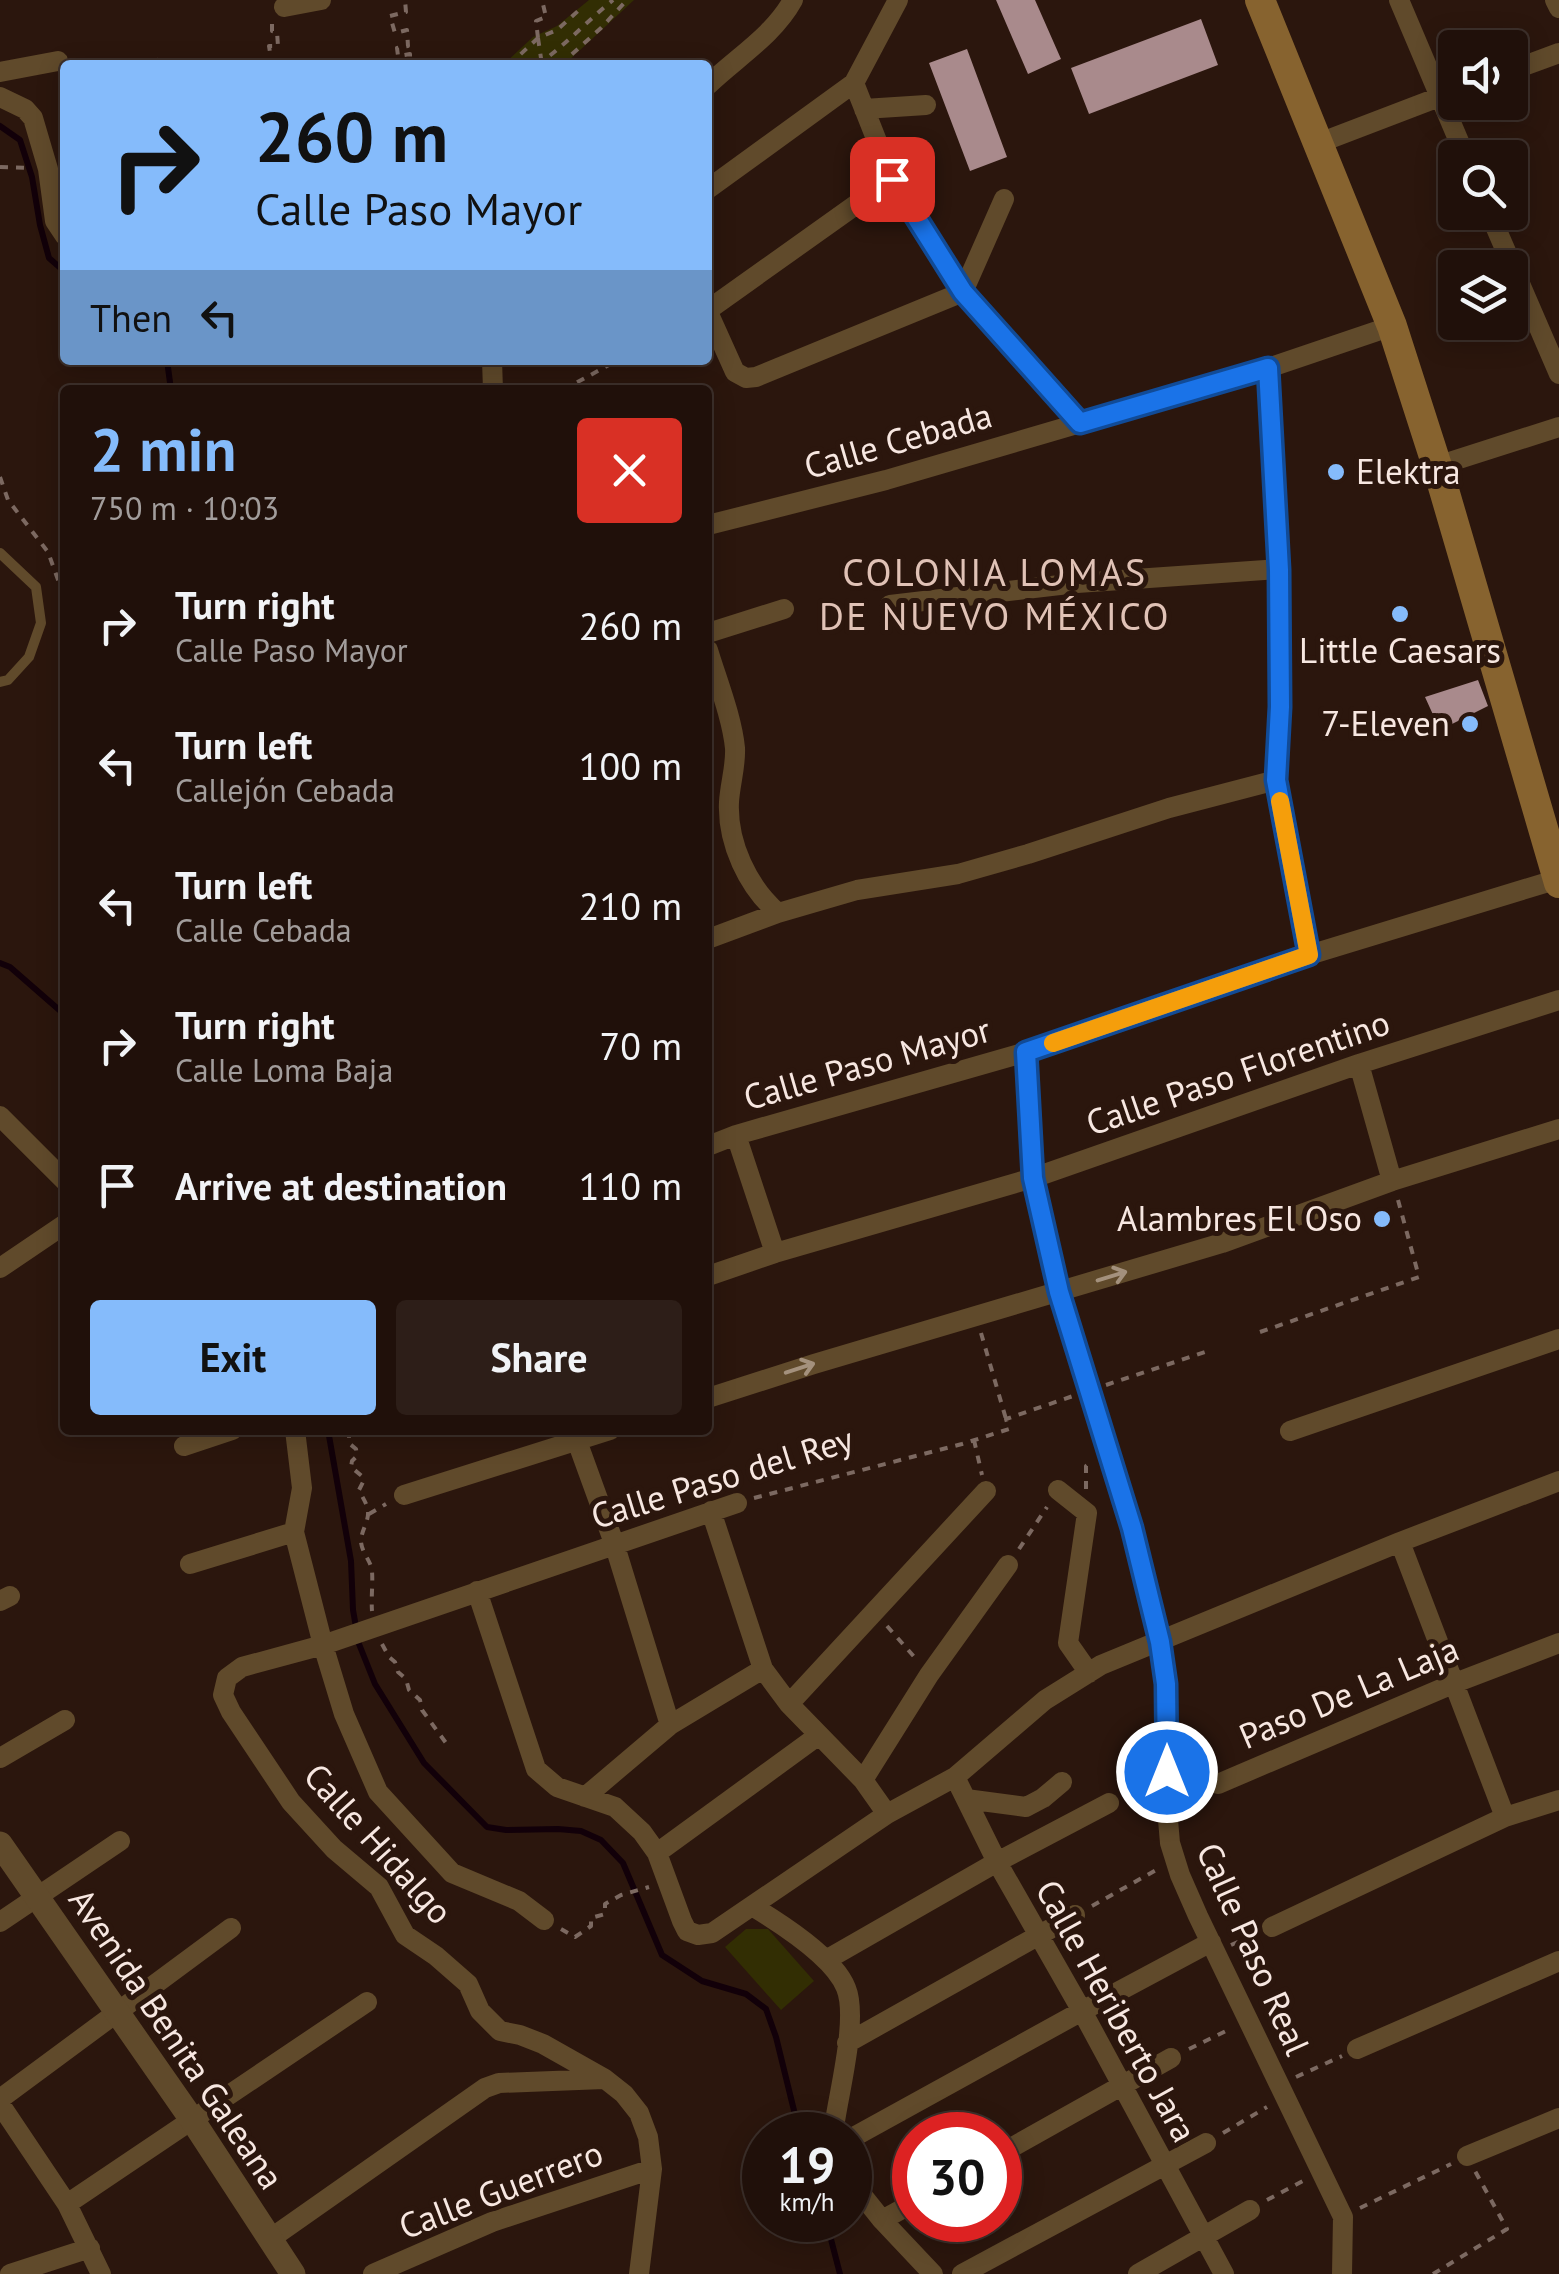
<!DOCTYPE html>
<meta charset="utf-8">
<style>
body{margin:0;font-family:"PT Sans",sans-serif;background:#2d1e18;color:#f1f3f6;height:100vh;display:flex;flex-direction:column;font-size:38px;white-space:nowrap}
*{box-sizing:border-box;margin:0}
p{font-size:32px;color:#a29d9c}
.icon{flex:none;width:55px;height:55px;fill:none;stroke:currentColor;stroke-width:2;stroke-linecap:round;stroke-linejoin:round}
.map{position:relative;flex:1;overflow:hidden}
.details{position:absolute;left:60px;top:385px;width:652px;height:1050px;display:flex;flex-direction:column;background:#20100a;border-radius:10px;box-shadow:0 5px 25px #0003,0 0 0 2px #3d302b}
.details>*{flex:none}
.banner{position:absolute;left:60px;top:60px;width:652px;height:305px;border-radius:10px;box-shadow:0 5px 25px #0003,0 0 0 2px #3d302b;background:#85bbfb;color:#111;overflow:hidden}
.controls{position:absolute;left:1438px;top:30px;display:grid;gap:20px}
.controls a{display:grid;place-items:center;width:90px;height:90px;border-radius:10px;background:#20100a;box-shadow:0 5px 25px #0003,0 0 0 2px #3d302b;font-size:50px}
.speed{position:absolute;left:742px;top:2112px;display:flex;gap:20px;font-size:50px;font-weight:700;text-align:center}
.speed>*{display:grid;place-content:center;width:130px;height:130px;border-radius:50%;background:#20100a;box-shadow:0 5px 25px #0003,0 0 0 2px #3d302b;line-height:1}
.speed small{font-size:25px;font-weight:400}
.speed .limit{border:15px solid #d22;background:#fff;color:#111}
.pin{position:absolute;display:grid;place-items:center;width:85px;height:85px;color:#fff;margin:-42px;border-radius:20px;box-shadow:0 5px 15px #0006}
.me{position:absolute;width:110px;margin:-55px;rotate:0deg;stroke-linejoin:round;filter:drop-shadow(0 0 8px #0008)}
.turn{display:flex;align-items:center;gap:35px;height:210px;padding:0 30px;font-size:45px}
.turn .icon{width:130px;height:130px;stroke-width:2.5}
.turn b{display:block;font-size:70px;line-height:85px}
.then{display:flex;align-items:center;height:95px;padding:0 30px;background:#0003;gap:20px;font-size:38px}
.round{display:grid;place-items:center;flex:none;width:105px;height:105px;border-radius:10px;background:#2d1e18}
.summary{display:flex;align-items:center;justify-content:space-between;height:170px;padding:0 30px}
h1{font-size:60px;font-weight:700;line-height:75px;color:#85bbfb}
.cta{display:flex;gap:20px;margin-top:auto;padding:20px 30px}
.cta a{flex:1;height:115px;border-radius:10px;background:#85bbfb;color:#111;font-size:40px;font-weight:700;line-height:115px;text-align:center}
.cta a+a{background:#2d1e18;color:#f1f3f6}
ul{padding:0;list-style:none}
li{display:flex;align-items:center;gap:30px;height:140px;padding:0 30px}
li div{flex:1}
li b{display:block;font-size:38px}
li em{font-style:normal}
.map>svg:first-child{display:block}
</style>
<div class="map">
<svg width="1559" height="2274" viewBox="0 0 1559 2274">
<rect width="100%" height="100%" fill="#2b160d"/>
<path fill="#322e03" d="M589 0H634L564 65H503L533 37 557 26Z
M746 1929H768L814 1981 781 2010 725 1947Z"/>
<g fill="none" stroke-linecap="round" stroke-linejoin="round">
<path stroke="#120009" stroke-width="6" d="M0 126 20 140 32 177 40 225 49 258 65 272
M167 360 171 390
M0 963 10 967 65 1015
M328 1430 351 1561 353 1610 359 1644 375 1684 424 1763 487 1827 506 1830 558 1829 581 1831 601 1840 623 1863 662 1955 702 1981 746 1994 766 2009 776 2037 800 2135
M826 2220 840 2274"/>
</g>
<path fill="#a98a8c" d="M996 0H1035L1061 59 1028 74Z
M1201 19 1218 65 1089 114 1071 68Z
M967 49 1007 157 970 171 929 63Z
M1478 680 1488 706 1440 730 1425 697Z"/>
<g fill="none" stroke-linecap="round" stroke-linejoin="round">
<path stroke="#7c6961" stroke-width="4" stroke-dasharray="8 8" stroke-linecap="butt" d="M272 24V31L277 32 278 46H269L272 65
M538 38 536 21 546 17 542 0
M135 65 136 63 139 65
M154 65 161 57
M275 65H282
M400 65V62L410 59V54L398 56 397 48 408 46 407 30 395 33 390 16 406 12 405 0
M509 65 538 38 557 30 578 11
M537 65C565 46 587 21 613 0
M560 65 601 28 627 0
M0 167 28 168
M563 390 618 360
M0 477 8 500 48 552 61 588 65 614
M1260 1332 1419 1277 1398 1200
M981 1333 1006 1419
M1106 1385 1211 1350
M352 1430 349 1437 350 1444 356 1449 357 1456 352 1461 351 1467 363 1477V1482L359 1490C362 1497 367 1503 368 1511 369 1522 361 1530 361 1542 362 1553 371 1561 372 1571 373 1584 371 1597 372 1611
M974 1440 982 1475
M1086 1489V1466L1092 1461
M754 1498 962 1444 1009 1429 1006 1419 1073 1396
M369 1514 386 1504
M1019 1549 1047 1507
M887 1626 917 1660
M382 1644 389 1657 395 1662 398 1672 406 1679 409 1690 420 1700 422 1710 446 1743
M1126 1794 1149 1782
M1185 1799 1203 1791
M1092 1906 1158 1869
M561 1929 575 1937 591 1926V1918L605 1914V1904L621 1895 649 1887
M1231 1945 1254 1935
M1189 2049 1230 2029
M1296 2077 1342 2056
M1223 2133 1267 2107
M1267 2200 1303 2181
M1360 2208 1451 2164
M1433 2274 1507 2229 1475 2171"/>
<path stroke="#604a2b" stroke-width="10" d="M0 553 36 587 41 623 29 657 8 680 0 682"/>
<path stroke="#604a2b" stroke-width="20" d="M1399 0 1466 158
M1555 0 1559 8
M284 7 321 0
M1510 71 1559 53
M0 72 58 61
M854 83 892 179 963 292 1080 423
M708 85C737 57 773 36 793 0
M0 97 25 109 33 118 48 169 55 221 65 236
M864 109 926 105
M1319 143 1455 91
M708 189 854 83 898 0
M1489 212 1559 374
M708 310 892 179
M708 312 735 372 746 378 756 377 963 292 1004 199
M492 360 493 390
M1268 368 1279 569 1280 707 1276 780 1309 955
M1437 466 1559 427
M708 525 886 480 1268 368 1392 326
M890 605 1077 583 1279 569
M708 633 784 609
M708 650C717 680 732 717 735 748 736 766 730 784 729 802 727 843 748 887 778 913
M708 939 778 913 857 890 958 874 1028 854 1169 808 1276 780
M1026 1052 1033 1178 1059 1292 1132 1529 1161 1642 1166 1684 1168 1739 1167 1808 1170 1843 1180 1875 1198 1916 1343 2217 1342 2274
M1359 1064 1392 1181
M0 1116 65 1181
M736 1135 775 1253
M708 1146 736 1135 1026 1052 1309 955 1558 879
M0 1268 65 1224
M708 1276 775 1253 1033 1178 1359 1064 1559 1000
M708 1398 814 1364 1222 1243 1392 1181 1559 1129
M295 1430 302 1488 294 1532 323 1645 344 1714 378 1792 452 1873 519 1901 544 1920
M573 1430 614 1543 670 1725
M1290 1431 1559 1339
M184 1446 232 1430
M1058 1490 1087 1513 1068 1643 1089 1673
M404 1495 610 1430
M711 1511 763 1669 789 1704 863 1780 887 1814
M1400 1542 1505 1817
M190 1564 294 1532
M477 1591 536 1769 557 1787 615 1807 642 1832 657 1853 682 1921 687 1931 698 1935 712 1933 887 1814 955 1777 1045 1700 1101 1665 1400 1542 1559 1481
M0 1601 10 1596
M789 1704 986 1491
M0 1758 65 1720
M955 1777 997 1862 1082 2011 1224 2274
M863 1780 929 1675 1008 1565
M1218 1784 1455 1683 1559 1643
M585 1797 670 1725 763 1669
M966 1799 1026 1807 1043 1798 1062 1782
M657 1853 819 1735
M752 1906C780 1923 834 1957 846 1988 858 2017 840 2088 835 2121L836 2135
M0 1922 120 1841
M1272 1927 1505 1817 1559 1800
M826 1960 997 1862 1109 1803
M847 2043 1075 1915
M1357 2049 1559 1961
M0 2099 231 1928
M0 2104 67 2204 101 2274
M850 2139 1082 2011 1211 1942
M1000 2154 1171 2058
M1467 2156 1559 2118
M850 2180 882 2220 933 2274
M67 2204 367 2002
M882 2220 915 2202
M270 2239 485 2088 499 2083 604 2079
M10 2274 90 2248
M373 2274 492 2222 652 2169
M639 2274 652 2169 648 2137 639 2113 624 2094 605 2079 543 2044 520 2035 500 2031 480 2011 468 1984 436 1956 405 1935 379 1887 334 1849 291 1802 231 1712 223 1695 227 1678 242 1667 323 1645 737 1503
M962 2274 1206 2143
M1138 2274 1250 2210"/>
<path stroke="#604a2b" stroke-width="25" d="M0 1844 193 2121 293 2274"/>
<path stroke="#87632f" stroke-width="30" d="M1260 0 1392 326 1437 466 1559 883"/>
<path stroke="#7c6961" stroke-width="4" stroke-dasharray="8 8" stroke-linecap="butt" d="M538 38 542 65"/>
</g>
<defs><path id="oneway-shaft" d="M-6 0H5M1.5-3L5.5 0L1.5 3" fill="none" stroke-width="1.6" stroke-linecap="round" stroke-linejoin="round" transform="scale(2.5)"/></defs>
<g stroke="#a4917d">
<use href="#oneway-shaft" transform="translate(1112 1276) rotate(-17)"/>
<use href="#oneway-shaft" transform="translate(800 1368) rotate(-18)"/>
</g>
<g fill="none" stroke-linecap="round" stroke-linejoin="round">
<defs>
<path id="route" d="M892 179 963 292 1080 423 1268 368 1279 570 1280 707 1276 780 1309 955 1026 1052 1033 1178 1059 1292 1132 1528 1160 1642 1166 1684 1167 1772"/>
</defs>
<use href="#route" stroke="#114b97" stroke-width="25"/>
<use href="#route" stroke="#1a73e8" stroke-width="18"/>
<path stroke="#f59e0b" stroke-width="18" d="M1053 1043 1309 955 1280 801"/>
</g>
<g fill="#85bbfb" stroke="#2b160d" stroke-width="4">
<circle cx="1336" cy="472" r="10"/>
<circle cx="1400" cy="614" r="10"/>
<circle cx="1470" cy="724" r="10"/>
<circle cx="1382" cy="1219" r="10"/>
</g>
<g text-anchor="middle" stroke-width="10" stroke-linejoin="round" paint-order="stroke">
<g font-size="35" fill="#f7e7e1" stroke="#2b160d">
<text transform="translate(898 441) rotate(-16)" y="12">Calle Cebada</text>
<text transform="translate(867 1064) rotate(-16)" y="12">Calle Paso Mayor</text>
<text transform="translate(1238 1073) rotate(-19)" y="12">Calle Paso Florentino</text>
<text transform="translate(722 1478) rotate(-17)" y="12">Calle Paso del Rey</text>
<text transform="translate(1349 1693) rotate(-23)" y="12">Paso De La Laja</text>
<text transform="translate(378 1844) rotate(48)" y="12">Calle Hidalgo</text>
<text transform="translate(1253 1949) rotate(66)" y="12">Calle Paso Real</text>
<text transform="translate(1116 2011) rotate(61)" y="12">Calle Heriberto Jara</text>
<text transform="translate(176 2039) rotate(56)" y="12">Avenida Benita Galeana</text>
<text transform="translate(501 2190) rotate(-21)" y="12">Calle Guerrero</text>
</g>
<g font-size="35" fill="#f7e7e1" stroke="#2b160d" text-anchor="end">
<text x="1356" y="484" text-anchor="start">Elektra</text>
<text x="1400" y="663" text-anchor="middle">Little Caesars</text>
<text x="1450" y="736">7-Eleven</text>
<text x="1362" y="1231">Alambres El Oso</text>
</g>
<g font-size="38" letter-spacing="2.5" fill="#e0c2b6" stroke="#2b160d">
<text x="995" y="586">COLONIA LOMAS<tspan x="995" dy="44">DE NUEVO MÉXICO</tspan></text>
</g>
</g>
</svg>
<div class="controls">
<a><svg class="icon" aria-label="sound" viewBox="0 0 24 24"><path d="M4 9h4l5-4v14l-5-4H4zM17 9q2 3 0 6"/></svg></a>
<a><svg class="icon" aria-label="search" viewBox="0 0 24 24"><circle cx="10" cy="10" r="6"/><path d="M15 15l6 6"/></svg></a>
<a><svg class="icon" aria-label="layers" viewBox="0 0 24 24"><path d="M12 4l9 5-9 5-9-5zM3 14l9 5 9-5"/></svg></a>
</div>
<div class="speed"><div>19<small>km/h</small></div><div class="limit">30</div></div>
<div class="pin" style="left:892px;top:179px;background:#d93025"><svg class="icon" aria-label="arrive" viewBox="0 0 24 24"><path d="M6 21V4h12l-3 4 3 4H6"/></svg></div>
<svg class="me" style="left:1167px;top:1772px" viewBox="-20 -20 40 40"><circle r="17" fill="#1a73e8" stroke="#fff" stroke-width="3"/><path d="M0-11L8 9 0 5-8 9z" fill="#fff"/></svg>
<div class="banner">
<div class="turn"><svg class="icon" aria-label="right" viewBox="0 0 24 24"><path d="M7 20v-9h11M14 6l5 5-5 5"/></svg><div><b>260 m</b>Calle Paso Mayor</div></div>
<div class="then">Then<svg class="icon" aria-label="left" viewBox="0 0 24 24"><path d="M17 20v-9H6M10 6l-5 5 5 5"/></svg></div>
</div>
<section class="details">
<div class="summary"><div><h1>2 min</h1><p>750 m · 10:03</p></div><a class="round" style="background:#d93025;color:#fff"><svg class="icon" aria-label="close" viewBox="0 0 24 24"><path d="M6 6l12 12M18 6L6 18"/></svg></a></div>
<ul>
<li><svg class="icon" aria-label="right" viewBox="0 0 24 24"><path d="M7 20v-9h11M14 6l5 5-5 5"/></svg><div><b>Turn right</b><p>Calle Paso Mayor</p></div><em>260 m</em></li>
<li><svg class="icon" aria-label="left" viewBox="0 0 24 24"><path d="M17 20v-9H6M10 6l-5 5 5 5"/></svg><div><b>Turn left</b><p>Callejón Cebada</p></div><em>100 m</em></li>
<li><svg class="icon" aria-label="left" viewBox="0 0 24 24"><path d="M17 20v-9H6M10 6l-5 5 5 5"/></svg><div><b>Turn left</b><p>Calle Cebada</p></div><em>210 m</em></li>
<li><svg class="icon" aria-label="right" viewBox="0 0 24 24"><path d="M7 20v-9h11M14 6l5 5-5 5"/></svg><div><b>Turn right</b><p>Calle Loma Baja</p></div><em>70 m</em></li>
<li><svg class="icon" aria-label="arrive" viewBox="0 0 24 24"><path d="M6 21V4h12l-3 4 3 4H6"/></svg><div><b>Arrive at destination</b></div><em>110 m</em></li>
</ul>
<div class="cta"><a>Exit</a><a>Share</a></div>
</section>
</div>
